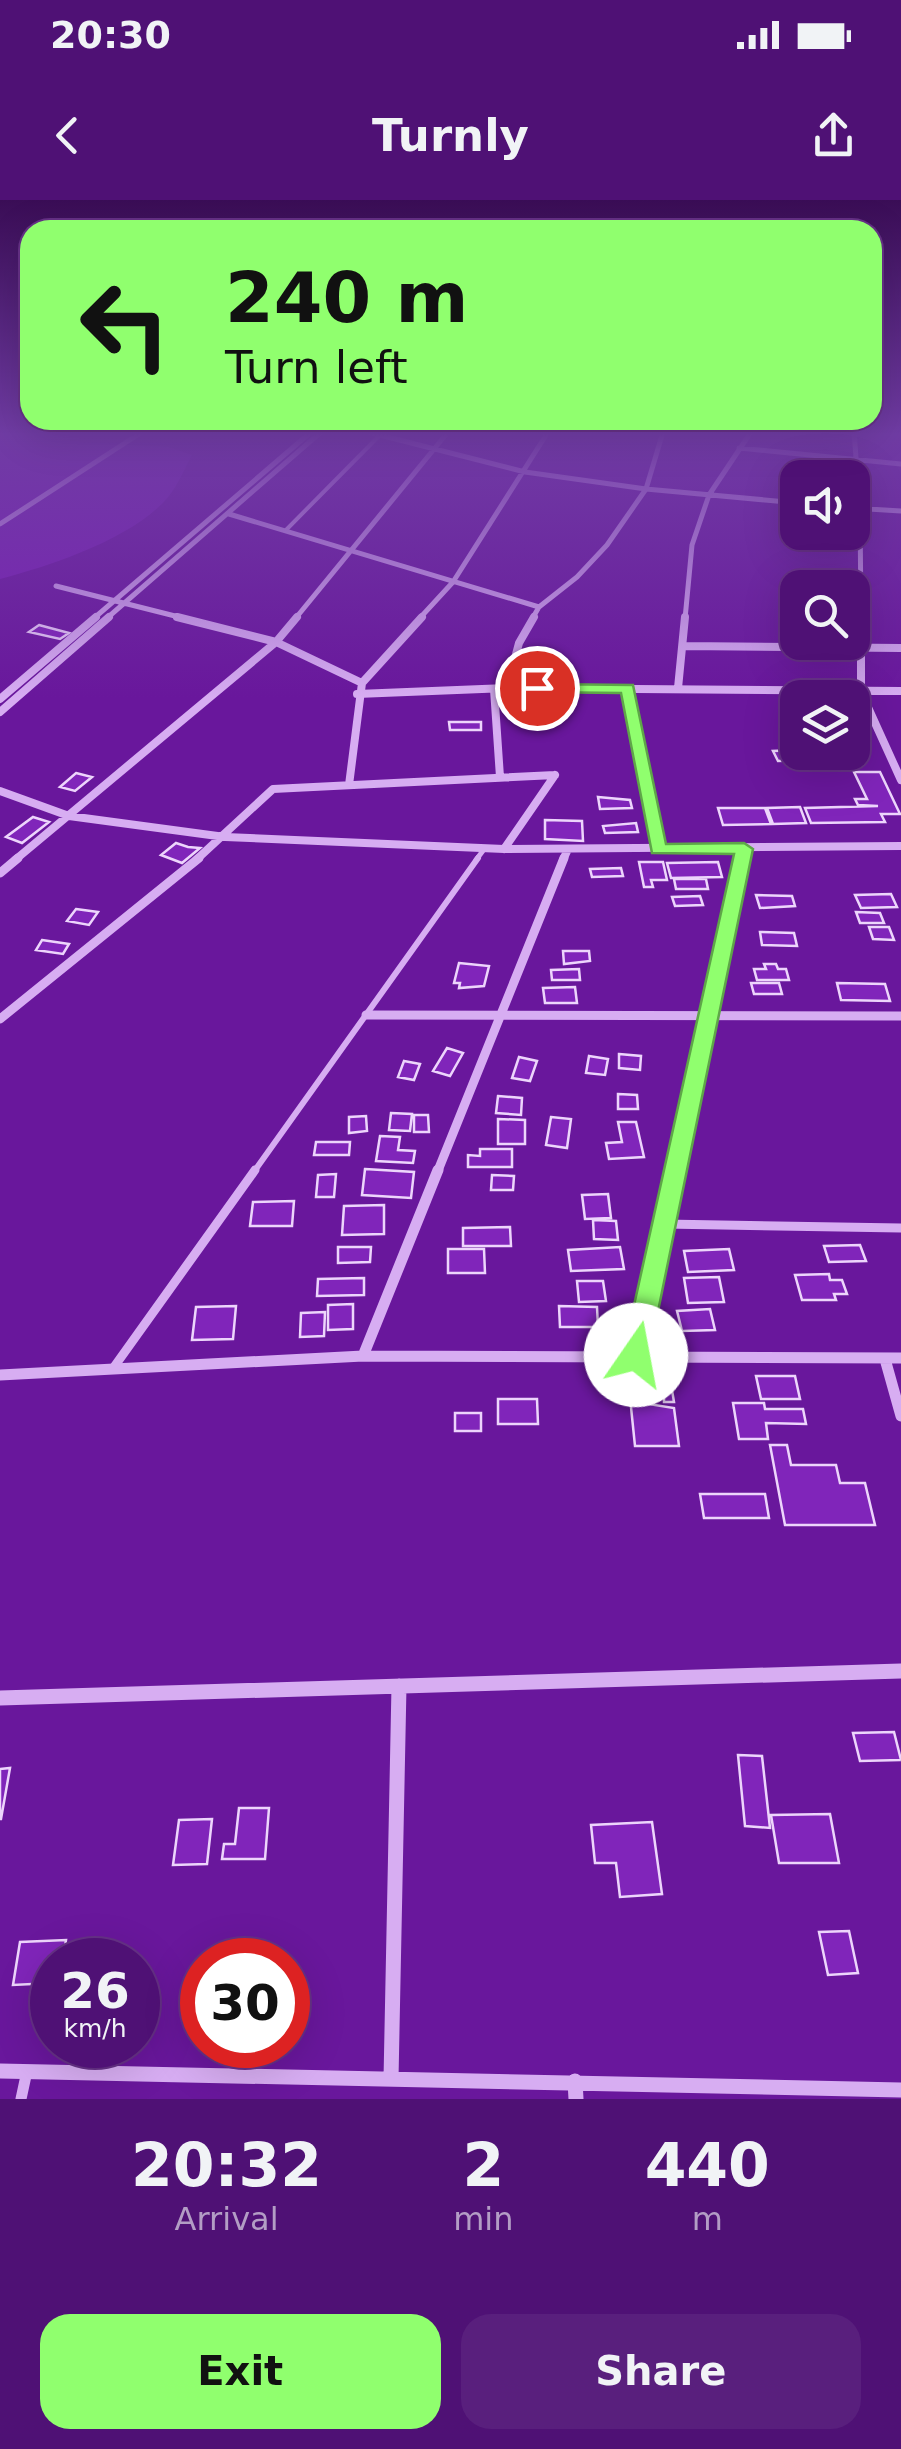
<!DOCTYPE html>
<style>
body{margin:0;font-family:"DejaVu Sans",sans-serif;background:#591f7d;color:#f1f3f6;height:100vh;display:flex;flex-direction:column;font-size:38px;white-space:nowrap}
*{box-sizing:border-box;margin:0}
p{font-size:32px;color:#b39dc5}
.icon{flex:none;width:55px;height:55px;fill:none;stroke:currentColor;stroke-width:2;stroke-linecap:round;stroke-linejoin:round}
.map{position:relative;height:1899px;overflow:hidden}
.side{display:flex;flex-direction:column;background:#4f1175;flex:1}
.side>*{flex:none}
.guide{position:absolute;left:20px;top:20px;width:862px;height:210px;border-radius:30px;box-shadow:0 10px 40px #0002,0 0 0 2px #663187;background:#90ff6e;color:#111;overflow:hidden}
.tools{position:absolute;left:780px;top:260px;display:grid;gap:20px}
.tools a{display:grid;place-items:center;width:90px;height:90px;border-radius:20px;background:#4f1175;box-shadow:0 10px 40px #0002,0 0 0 2px #663187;font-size:50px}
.speed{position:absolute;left:30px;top:1738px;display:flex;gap:20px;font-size:50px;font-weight:700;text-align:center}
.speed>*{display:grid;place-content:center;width:130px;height:130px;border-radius:50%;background:#4f1175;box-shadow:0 10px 40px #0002,0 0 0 2px #663187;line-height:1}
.speed small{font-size:25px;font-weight:400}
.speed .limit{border:15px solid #d22;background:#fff;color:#111}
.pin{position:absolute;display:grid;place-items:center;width:85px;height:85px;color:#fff;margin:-42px;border:5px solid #fff;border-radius:50%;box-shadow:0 2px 10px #0007}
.me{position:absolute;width:110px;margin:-55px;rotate:12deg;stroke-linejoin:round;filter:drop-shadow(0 0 8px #0008)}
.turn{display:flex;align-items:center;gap:35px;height:210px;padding:0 40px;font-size:45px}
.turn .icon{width:130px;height:130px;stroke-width:2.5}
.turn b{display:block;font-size:70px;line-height:85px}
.eta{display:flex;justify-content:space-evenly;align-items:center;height:170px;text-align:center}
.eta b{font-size:60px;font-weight:800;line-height:70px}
.primary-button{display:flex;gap:20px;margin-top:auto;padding:20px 40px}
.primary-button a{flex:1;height:115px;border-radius:30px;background:#90ff6e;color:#111;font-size:40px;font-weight:800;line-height:115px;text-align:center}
.primary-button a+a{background:#591f7d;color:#f1f3f6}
.status{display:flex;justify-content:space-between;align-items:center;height:70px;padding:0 50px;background:#4f1175;direction:ltr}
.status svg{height:28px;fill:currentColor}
header{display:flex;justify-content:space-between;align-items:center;height:130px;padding:0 40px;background:#4f1175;font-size:45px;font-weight:800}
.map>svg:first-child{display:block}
</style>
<div class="status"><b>20:30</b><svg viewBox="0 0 49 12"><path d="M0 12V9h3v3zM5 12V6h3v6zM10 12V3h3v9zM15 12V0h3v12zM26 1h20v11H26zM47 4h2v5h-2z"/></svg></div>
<header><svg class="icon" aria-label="back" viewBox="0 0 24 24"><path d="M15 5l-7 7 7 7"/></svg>Turnly<svg class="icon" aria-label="share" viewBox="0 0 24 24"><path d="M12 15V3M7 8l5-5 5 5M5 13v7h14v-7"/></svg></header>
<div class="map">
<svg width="901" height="1899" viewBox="0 0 901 1899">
<rect width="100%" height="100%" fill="#69179c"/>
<path fill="#7a1fb5" d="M0 232H69L70 242 169 247 192 255C185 268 178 285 169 296 135 338 50 366 0 379Z"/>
<path fill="#8025ba" stroke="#edd5fc" stroke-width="2.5" d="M39 425 69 433 60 439 29 432Z
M449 522H481V530H450Z
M798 550 809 552 813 560 778 561 773 551Z
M854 572H880L900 614H881L885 622 811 623 805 608 878 606 858 605 855 599H867Z
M76 573 92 577 75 591 60 587Z
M598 597 630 600 632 608 600 609Z
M800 607 806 623 773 624 767 608Z
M718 608H765L771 624 723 625Z
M33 617 49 622 22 643 6 637Z
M545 620 582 621 583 641 545 639Z
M636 623 638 632 605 633 603 626Z
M176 643 188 647 200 648 182 663 161 655Z
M639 662H663L667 680H651L653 687H644Z
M718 662 722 677 671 678 667 663Z
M621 668 623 676 592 677 590 669Z
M674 679H706L708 689H676Z
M891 694 897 707 861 708 855 695Z
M756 695 792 696 795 706 760 708Z
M700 696 703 705 675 706 672 697Z
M76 709 98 712 89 725 67 721Z
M856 712 880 713 884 723H860Z
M869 727H889L894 740 873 739Z
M760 732 794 733 797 746 762 745Z
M42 740 69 744 63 754 36 750Z
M563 751H589L590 761 564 764Z
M459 763 489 766 484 786 459 788 460 783H454Z
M764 764H776L778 769H786L789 780H757L754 769H766Z
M579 769 580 780H552L551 770Z
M751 783H779L782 794H754Z
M837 783 885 784 890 801 841 800Z
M575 787 577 803H545L543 788Z
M447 848 463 853 450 876 433 871Z
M619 854 641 856 640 870 619 868Z
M589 856 608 859 605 875 586 873Z
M519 857 537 861 530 881 512 878Z
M404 861 420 864 414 880 398 877Z
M618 894 637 895 638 909H618Z
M498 896 522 898 521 915 496 913Z
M391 913 412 914 410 931 389 930Z
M414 915H428L429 932H414Z
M366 916 367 931 349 933V917Z
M551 917 571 919 567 948 546 945Z
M498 919 525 920V944H498Z
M618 922H636L644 957 609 959 606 943 622 942Z
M380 936 400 937 398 950 415 951 413 963 376 961Z
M316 942H350L349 955H314Z
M480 949H512V967H468V955L480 956Z
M365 969 414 972 411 998 362 995Z
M336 974 334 997H316L318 975Z
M492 975 514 976 513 990H491Z
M608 994 611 1018 585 1019 582 995Z
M294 1001 292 1026H250L253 1002Z
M384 1005V1034L342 1035 344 1006Z
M593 1020 616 1021 618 1040 594 1039Z
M510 1027 511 1046H463V1028Z
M860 1045 866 1061 829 1062 824 1046Z
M338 1047H371L370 1062 338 1063Z
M620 1047 624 1069 571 1071 568 1050Z
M448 1049H484L485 1073H448Z
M729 1049 734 1070 688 1072 684 1051Z
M829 1074 830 1080H842L847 1094H834L836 1100H802L795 1075Z
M719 1077 724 1102 688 1103 684 1078Z
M364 1078V1095L317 1096 318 1079Z
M577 1081H603L606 1101 579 1102Z
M353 1104V1129L328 1130V1105Z
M236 1106 233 1139 192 1140 196 1107Z
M559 1106 597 1107 598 1127H560Z
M710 1109 715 1130 682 1131 677 1111Z
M325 1112 324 1136 300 1137 301 1113Z
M756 1176H795L800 1199H761Z
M628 1178H670L674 1202H664V1197H646L648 1204 674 1208 679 1246H635Z
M498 1199H537L538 1224H498Z
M733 1203H764L765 1209H803L806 1224 766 1223 768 1239H739Z
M455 1213H481V1231H455Z
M770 1245H787L791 1265H836L840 1283H865L875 1325H785Z
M700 1294H765L769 1318H704Z
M894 1532 901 1560 860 1561 853 1533Z
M738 1555 762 1556 770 1628 745 1626Z
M10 1568 1 1619H0V1569Z
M239 1608H269L265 1659H222L224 1644H235Z
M830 1614 839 1663H779L771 1615Z
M212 1619 207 1664 173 1665 179 1620Z
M652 1622 662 1694 620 1697 616 1663H595L591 1625Z
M849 1731 858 1773 828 1775 819 1732Z
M66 1740 63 1760H52V1783L13 1785 20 1742Z"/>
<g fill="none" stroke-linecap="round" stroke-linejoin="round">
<path stroke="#d7adf2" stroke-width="4" d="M286 330 380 235"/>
<path stroke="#d7adf2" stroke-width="5" d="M476 660 485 648"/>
<path stroke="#d7adf2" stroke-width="6" d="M253 973 478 658"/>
<path stroke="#d7adf2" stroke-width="9" d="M664 1024 901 1028
M114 1167 255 970"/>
<path stroke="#d7adf2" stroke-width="11" d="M21 1899 27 1871"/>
<path stroke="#d7adf2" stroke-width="5" d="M368 232 525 272 646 289 798 303
M854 232 860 308 861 419
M739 248 901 264
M852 308 901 311
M229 314 539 407
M0 324 142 232
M56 386 187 419
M93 419 311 232
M106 419 321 232
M295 419 448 232
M419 419 453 382 548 232
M532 419 539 407 577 377 607 345 646 289 663 232
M685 419 692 345 709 295 751 232"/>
<path stroke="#d7adf2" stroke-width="8" d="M177 417 276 442 362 483
M861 417V492L901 580
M684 446 901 448
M507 488 519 443 534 417
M627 488 658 649
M678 488 685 417
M494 489 500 577
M357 494 507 488 901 491
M0 499 96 417
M0 512 109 417
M349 585 362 483 422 417
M0 591 69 616 225 637 504 649 901 646
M504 649 555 575
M15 660 276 442 297 417
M196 660 273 589 555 575
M563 660 568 649
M742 660 744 649"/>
<path stroke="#d7adf2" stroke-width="9" d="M0 673 18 658
M366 815 901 816
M0 819 199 658
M437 973 564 658
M675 973 742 658"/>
<path stroke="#d7adf2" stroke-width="11" d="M636 1155 675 970
M363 1156 438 970
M885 1159 901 1216
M0 1175 363 1156 901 1158"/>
<path stroke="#d7adf2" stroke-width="15" d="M0 1498 901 1471
M0 1871 901 1890
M391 1879 399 1486
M575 1881 576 1899"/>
</g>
<linearGradient id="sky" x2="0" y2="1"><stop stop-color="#3a0d56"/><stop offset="0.47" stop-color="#703ca4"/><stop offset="1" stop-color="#703ca4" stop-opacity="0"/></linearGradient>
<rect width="901" height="498" fill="url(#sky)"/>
<path fill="#90ff6e" stroke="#5ea648" stroke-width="2.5" d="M537 484 633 485 666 644 744 643 753 649 649 1155 645 1163 636 1167 627 1163 623 1155 734 654 652 653 621 493 532 492V485Z"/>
</svg>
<div class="tools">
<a><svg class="icon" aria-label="sound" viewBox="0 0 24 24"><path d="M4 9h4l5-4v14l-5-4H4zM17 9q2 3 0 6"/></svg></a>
<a><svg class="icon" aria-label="search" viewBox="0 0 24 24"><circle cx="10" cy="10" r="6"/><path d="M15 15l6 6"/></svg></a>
<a><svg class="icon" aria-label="layers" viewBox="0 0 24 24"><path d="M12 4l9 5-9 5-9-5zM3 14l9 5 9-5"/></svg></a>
</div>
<div class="speed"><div>26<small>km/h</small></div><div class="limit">30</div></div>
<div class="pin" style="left:537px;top:488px;background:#d93025"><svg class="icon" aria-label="arrive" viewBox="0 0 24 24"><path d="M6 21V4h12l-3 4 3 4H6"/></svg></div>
<svg class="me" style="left:636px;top:1155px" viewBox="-20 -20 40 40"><circle r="19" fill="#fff"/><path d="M0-13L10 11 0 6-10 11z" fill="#90ff6e"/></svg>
<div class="guide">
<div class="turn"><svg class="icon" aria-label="left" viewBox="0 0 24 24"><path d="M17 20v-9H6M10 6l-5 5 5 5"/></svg><div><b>240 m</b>Turn left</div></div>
</div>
</div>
<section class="side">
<div class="eta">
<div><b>20:32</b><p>Arrival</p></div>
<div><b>2</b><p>min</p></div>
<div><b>440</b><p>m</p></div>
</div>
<div class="primary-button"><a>Exit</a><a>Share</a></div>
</section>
